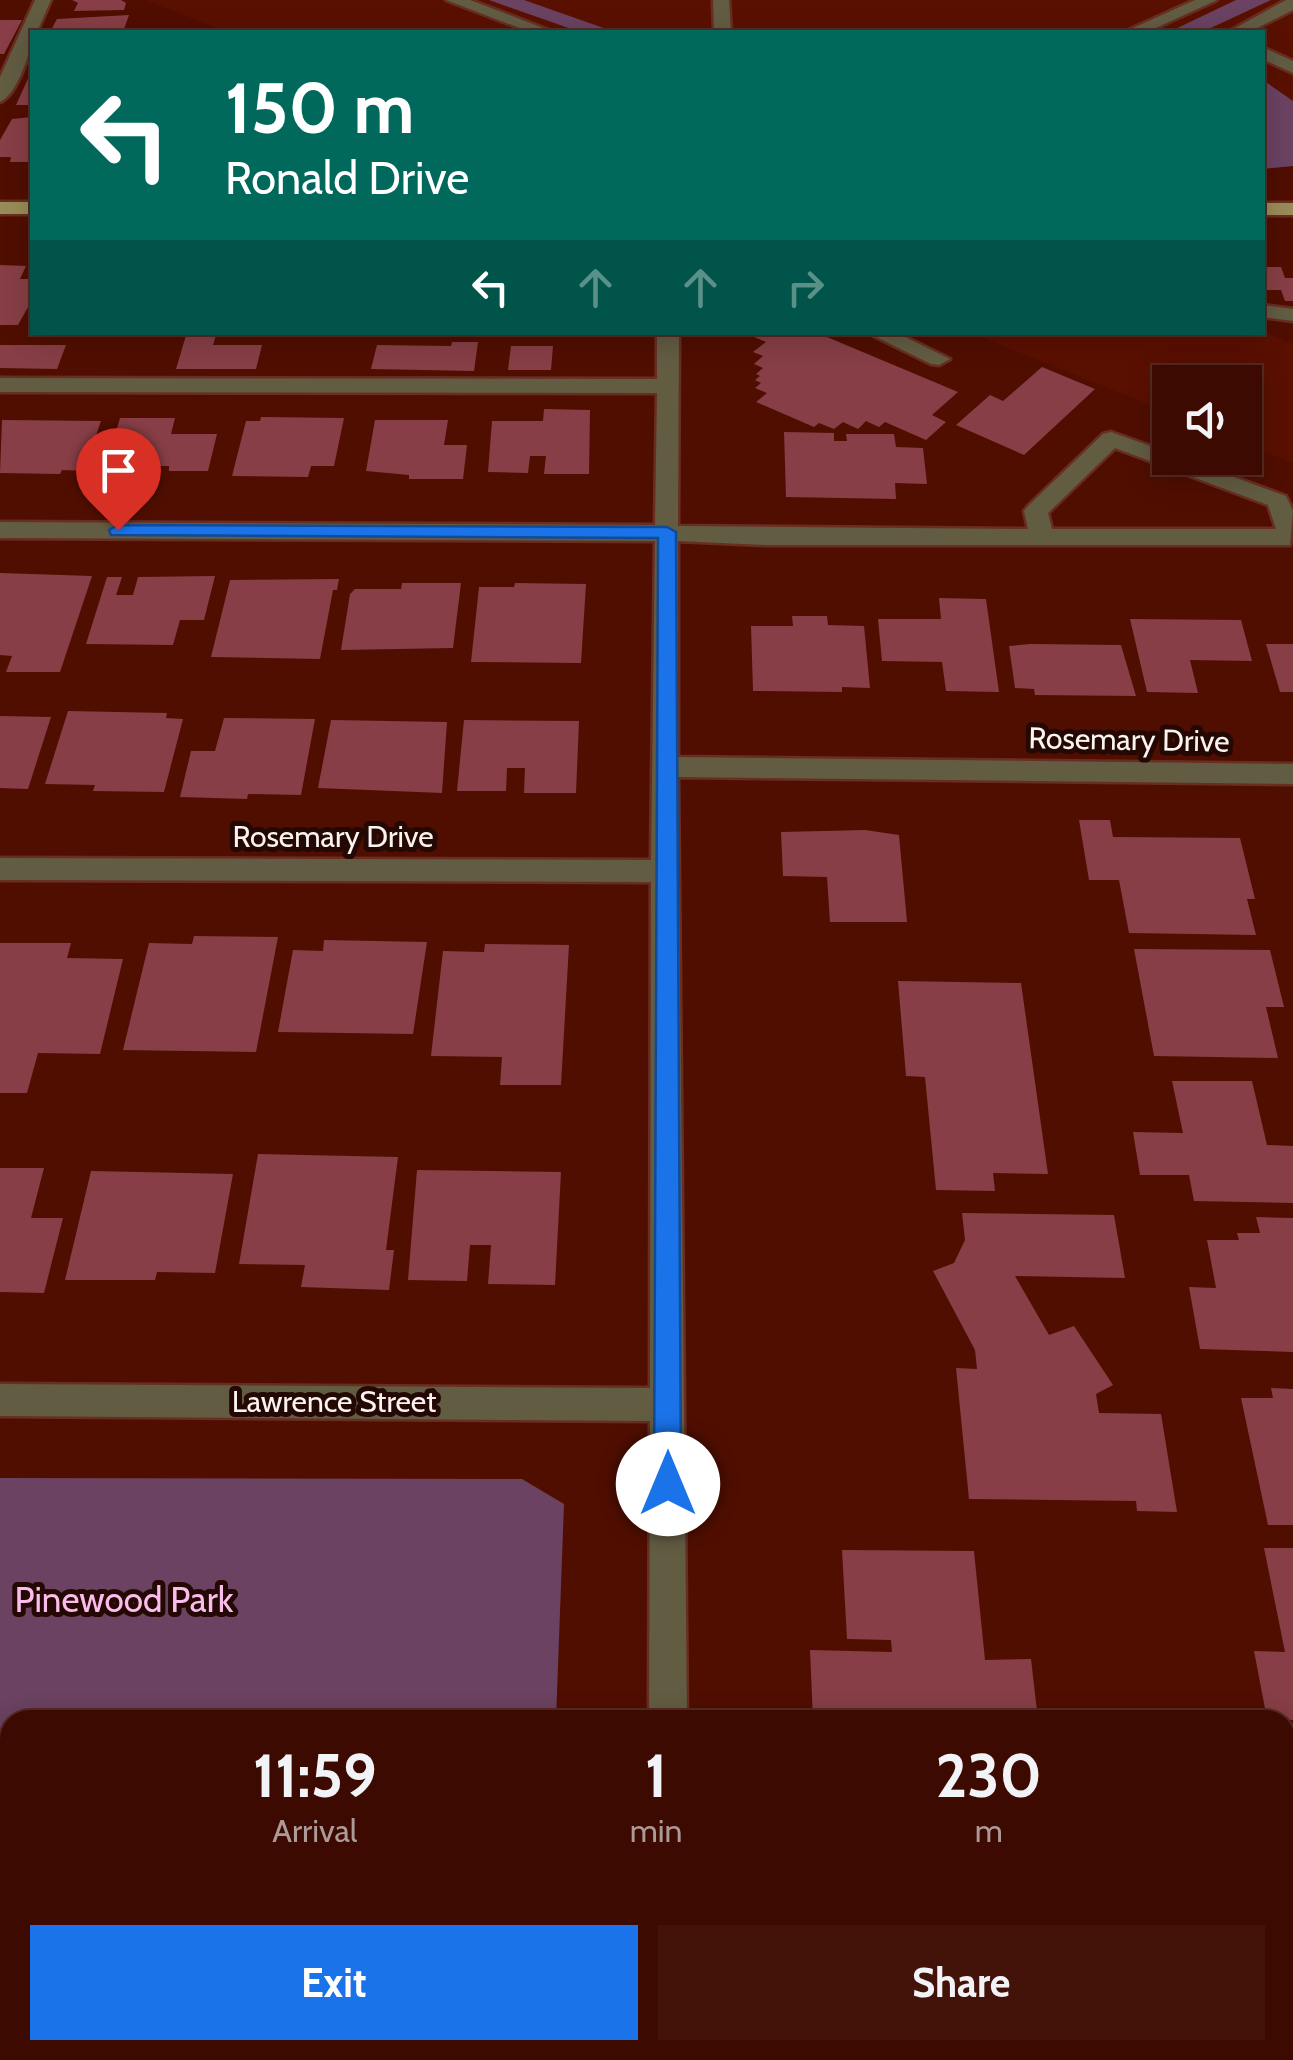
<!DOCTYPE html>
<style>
body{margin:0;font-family:Cabin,sans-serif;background:#43130a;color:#f1f3f6;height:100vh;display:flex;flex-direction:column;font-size:38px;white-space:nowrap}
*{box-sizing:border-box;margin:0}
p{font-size:32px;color:#ac9a99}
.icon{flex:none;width:55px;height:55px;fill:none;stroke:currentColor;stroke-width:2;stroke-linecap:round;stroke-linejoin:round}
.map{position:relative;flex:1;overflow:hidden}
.panel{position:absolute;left:0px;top:1710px;width:1295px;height:350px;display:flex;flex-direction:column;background:#3c0a00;border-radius:30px 30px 0 0;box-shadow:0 5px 25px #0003,0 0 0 2px #552b22}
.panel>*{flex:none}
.hud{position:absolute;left:30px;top:30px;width:1235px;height:305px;border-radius:0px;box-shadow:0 5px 25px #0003,0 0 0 2px #552b22;background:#00695c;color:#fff;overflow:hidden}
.fabs{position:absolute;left:1152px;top:365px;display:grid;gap:20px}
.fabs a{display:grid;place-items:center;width:110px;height:110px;border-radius:0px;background:#3c0a00;box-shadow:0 5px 25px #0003,0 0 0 2px #552b22;font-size:50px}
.pin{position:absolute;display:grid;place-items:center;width:85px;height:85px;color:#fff;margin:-102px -42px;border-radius:50% 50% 50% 0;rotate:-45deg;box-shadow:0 0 10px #0007}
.pin .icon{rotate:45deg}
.me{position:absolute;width:110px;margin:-55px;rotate:0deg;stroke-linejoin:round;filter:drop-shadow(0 0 8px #0008)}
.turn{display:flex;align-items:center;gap:35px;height:210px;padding:0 30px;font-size:45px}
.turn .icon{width:130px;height:130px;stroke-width:2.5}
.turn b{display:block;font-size:70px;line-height:85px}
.lanes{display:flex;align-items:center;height:95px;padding:0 30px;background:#0003;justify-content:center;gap:50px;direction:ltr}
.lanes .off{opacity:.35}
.eta{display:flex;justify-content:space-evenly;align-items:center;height:170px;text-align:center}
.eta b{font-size:60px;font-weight:800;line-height:70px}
.cta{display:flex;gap:20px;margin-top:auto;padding:20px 30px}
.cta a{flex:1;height:115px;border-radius:0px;background:#1a73e8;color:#fff;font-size:40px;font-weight:800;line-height:115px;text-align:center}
.cta a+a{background:#43130a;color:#f1f3f6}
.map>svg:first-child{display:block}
</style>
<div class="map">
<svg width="1293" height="2060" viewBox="0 0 1293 2060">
<rect width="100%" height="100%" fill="#500e00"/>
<path fill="#5a1000" d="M146 0H1293V166L1263 169 1262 32H226Z
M1263 332 1293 344V463L1245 444V382H1170V413L971 333Z"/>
<path fill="#6b4262" d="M489 0H524L615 32H580Z
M1236 0H1271L1202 32H1169Z
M1263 80 1293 101V166L1263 169Z
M0 1478 522 1479 564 1504 556 1720H10V2050H543V2060H0Z"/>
<path fill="#873e46" d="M72 0H121L126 3 124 10 74 11 78 3Z
M129 15 123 32H50L57 19Z
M0 20H22L4 54H0Z
M32 70V105H16Z
M32 117V162H10L11 157H0V140L12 119Z
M0 265 26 266 20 279H32V300L18 325H0Z
M1262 267H1281L1285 278H1293V301H1285L1281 290H1262Z
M187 332H217L213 345H262L256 369H176Z
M757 332H815L958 392 932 415 946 422 926 440 885 422 879 427 866 421 858 429 843 422 834 429 819 423 814 427 756 402 767 393 755 388 761 383 755 380 760 376 756 374 763 368 754 364 763 356 753 352 766 342 752 336Z
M452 342H478L474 371 371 369 377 345 451 346Z
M0 345H66L57 369 0 368Z
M511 346H553L551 370H508Z
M1042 367 1095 389 1024 455 956 425 990 395 1003 401Z
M544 409 590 410 589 474H544L546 456H530L528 473 488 472 492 421H543Z
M261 417 344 418 334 466H311L308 477 232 476 246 421H260Z
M120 418H175L171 434H217L208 471H169V466H158L157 473H104Z
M2 420 101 421 84 471 62 470 60 474 0 473Z
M375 420H448L444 445H467L463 479H409V475L366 471Z
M784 432 834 433V441H847L846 434H894L896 447 923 448 927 484 895 483 896 499 786 497Z
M0 573 92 576 60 672H6L12 656 0 655Z
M215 576 204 620H180L173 645 86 644 107 577H122L116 595H133L138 577Z
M339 579 337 590H333L320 659 211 657 230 580Z
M402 583H461L453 648 341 650 350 594 355 589H401Z
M515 583 586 584 581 663 471 662 479 587H514Z
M939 598 986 599 999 692 946 691 942 662 882 661 878 619H941Z
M792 616H827L828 625 864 626 870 688 842 687V692L753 691 751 626H793Z
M1130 619 1241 620 1252 661 1190 660 1198 693 1147 692Z
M1030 644 1121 645 1136 696 1035 695 1034 689 1015 688 1009 646Z
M1266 644H1293V692H1280Z
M68 711 167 713 166 718 183 719 164 792 93 791 95 785 45 784Z
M0 716 51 717 28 789 0 788Z
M224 718 315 719 301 795 248 794 247 799 180 797 191 751H215Z
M331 720 447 722 442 793 318 788Z
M464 720 579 721 576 793H524L525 768H507L506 791H457Z
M1079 820H1110L1113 837 1240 838 1255 899H1247L1256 935 1129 933 1119 880H1089Z
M865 830 899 835 907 922H830L827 877 783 876 781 832Z
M194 936 278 937 256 1052 123 1050 149 943 192 944Z
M324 940 427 942 413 1034 278 1032 293 950 323 951Z
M0 943H71L67 958 123 959 100 1054 38 1053 27 1093H0Z
M485 944 569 945 561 1085H500L502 1057 431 1056 443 951 484 952Z
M1134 949 1270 950 1284 1007H1266L1278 1058 1154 1056Z
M898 981 1021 983 1048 1174 993 1173 995 1191 936 1190 925 1077 906 1076Z
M1172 1081H1252L1267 1145 1293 1146V1203L1194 1201 1189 1175H1140L1133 1132 1183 1133Z
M258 1154 398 1157 386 1250H394L389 1290 301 1287 305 1265 239 1264Z
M0 1168H44L31 1218H63L44 1293 0 1292Z
M417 1170 561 1172 555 1285 488 1284 491 1245H470L467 1281 408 1280Z
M91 1171 233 1174 215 1273 157 1272 155 1280H65Z
M962 1213 1114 1215 1125 1278 1015 1276 1049 1335 1074 1326 1113 1385 1096 1394 1099 1413 1161 1414 1177 1512 1137 1511 1136 1501 969 1499 956 1368 977 1369 975 1350 933 1271 954 1263 965 1240Z
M1256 1217 1293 1218V1352L1200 1349 1189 1287 1216 1288 1207 1240H1239L1237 1233H1260Z
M1271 1388 1293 1389V1525H1268L1241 1398H1273Z
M1264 1548H1293V1720L1267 1719 1254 1651 1285 1652Z
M842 1550 974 1551 985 1660 1031 1659 1038 1720H813L810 1650 892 1652 891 1640 847 1639Z
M1285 1746H1293V1945H1285Z
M1285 1994H1293V2060H1276L1274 2050H1285Z
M841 2050H1094L1095 2060H842Z"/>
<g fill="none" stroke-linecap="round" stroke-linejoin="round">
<defs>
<path id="minor" d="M35 0H51L37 32H32C32 51 17 95 0 102V77Z
M446 0H470L554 32H530Z
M713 0H729L731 32H714Z
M1195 0H1217L1147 32H1124Z
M1286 0H1293V10L1249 32H1228Z
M1262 47 1293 61V73L1262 59Z
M1262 305 1293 309V321L1262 317Z
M657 332H679L678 526 1028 529 1024 511 1028 506 1103 434 1111 432 1170 453V458H1182L1286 496 1293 511 1290 545H766L678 541V757L1293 764V784L678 777 687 1720H649L650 1421 0 1416V1384L650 1388 651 882 0 880V858L651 860 655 541 0 538V522L655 525 657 393 0 392V378L657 379ZM1115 448 1268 505 1276 529H1052L1048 513Z
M866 332H895L950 359 939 365 931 364Z
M646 2050H690V2060H646Z"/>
<path id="major" d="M0 202H32V214H0Z
M1262 203H1293V215H1262Z"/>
</defs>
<use href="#minor" stroke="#682e22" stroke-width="5"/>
<use href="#major" stroke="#682e22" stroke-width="5"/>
<use href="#minor" fill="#625c43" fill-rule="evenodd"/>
<use href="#major" fill="#9a8c58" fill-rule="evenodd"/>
</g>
<path fill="#1a73e8" stroke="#114b97" stroke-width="2.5" d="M118 525 667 527 676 532 681 1484 677 1493 668 1497 658 1493 654 1484 658 538 111 535 109 530Z"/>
<g text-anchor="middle" stroke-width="10" stroke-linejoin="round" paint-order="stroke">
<g font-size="30" fill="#fbf3f0" stroke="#240803">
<text transform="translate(1129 740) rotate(1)" y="10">Rosemary Drive</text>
<text x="333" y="847">Rosemary Drive</text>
<text x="334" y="1412">Lawrence Street</text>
</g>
<g font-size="35" fill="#fabceb" stroke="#240803">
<text x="124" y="1612">Pinewood Park</text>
</g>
</g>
</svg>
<div class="fabs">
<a><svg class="icon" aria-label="sound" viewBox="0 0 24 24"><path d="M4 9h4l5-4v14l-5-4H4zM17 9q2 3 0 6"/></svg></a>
</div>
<div class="pin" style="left:118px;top:530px;background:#d93025"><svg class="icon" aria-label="arrive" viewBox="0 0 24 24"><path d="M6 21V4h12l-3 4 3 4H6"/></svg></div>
<svg class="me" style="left:668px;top:1484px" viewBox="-20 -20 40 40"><circle r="19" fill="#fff"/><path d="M0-13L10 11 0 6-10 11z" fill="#1a73e8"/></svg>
<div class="hud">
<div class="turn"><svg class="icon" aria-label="left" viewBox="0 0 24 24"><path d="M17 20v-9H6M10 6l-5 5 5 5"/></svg><div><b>150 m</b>Ronald Drive</div></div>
<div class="lanes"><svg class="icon" aria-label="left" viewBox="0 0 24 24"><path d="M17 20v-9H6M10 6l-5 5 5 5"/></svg><svg class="icon off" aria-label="ahead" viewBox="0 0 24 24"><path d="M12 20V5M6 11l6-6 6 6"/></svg><svg class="icon off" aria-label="ahead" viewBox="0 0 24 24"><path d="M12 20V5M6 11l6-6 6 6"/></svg><svg class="icon off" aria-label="right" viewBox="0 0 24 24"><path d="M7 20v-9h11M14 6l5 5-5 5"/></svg></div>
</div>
<section class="panel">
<div class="eta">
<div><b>11:59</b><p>Arrival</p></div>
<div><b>1</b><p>min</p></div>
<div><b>230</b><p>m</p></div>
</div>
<div class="cta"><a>Exit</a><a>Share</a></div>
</section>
</div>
